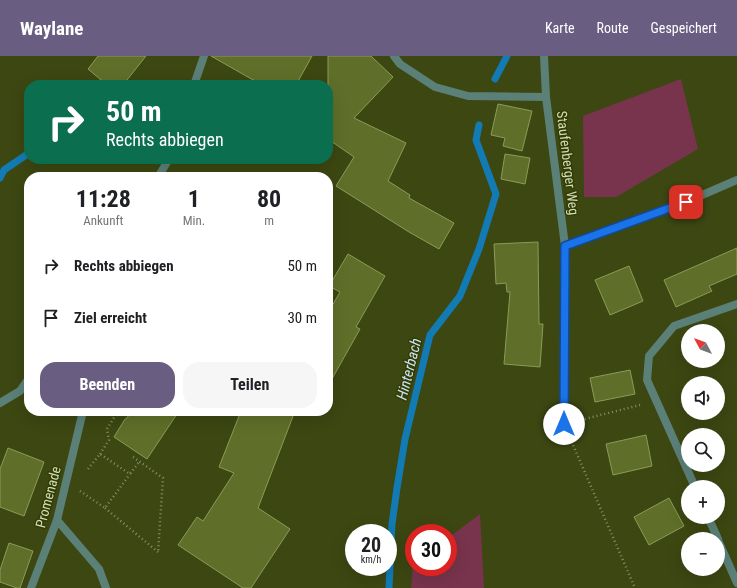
<!DOCTYPE html>
<html lang="de">
<meta charset="utf-8">
<style>
body{margin:0;font-family:"Roboto Condensed",sans-serif;background:#f6f6f6;color:#202124;height:100vh;display:flex;flex-direction:column;font-size:15px;white-space:nowrap}
*{box-sizing:border-box;margin:0}
p{font-size:13px;color:#757577}
.icon{flex:none;width:22px;height:22px;fill:none;stroke:currentColor;stroke-width:2;stroke-linecap:round;stroke-linejoin:round}
.map{position:relative;flex:1;overflow:hidden}
.panel{position:absolute;left:24px;top:116px;width:309px;height:244px;display:flex;flex-direction:column;background:#fff;border-radius:16px;box-shadow:0 4px 16px #0002}
.panel>*{flex:none}
.guide{position:absolute;left:24px;top:24px;width:309px;height:84px;border-radius:16px;box-shadow:0 4px 16px #0002;background:#0b6e4f;color:#fff;overflow:hidden}
.needle{width:26px;rotate:311deg}
.controls{position:absolute;left:681px;top:268px;display:grid;gap:8px}
.controls a{display:grid;place-items:center;width:44px;height:44px;border-radius:50%;background:#fff;box-shadow:0 4px 16px #0002;font-size:20px}
.speed{position:absolute;left:345px;top:468px;display:flex;gap:8px;font-size:20px;font-weight:700;text-align:center}
.speed>*{display:grid;place-content:center;width:52px;height:52px;border-radius:50%;background:#fff;box-shadow:0 4px 16px #0002;line-height:1}
.speed small{font-size:10px;font-weight:400}
.speed .limit{border:6px solid #d22;background:#fff;color:#111}
.pin{position:absolute;display:grid;place-items:center;width:34px;height:34px;color:#fff;margin:-17px;border-radius:8px;box-shadow:0 2px 6px #0006}
.me{position:absolute;width:44px;margin:-22px;rotate:0deg;stroke-linejoin:round;filter:drop-shadow(0 0 3px #0008)}
.turn{display:flex;align-items:center;gap:14px;height:84px;padding:0 16px;font-size:18px}
.turn .icon{width:52px;height:52px;stroke-width:2.5}
.turn b{display:block;font-size:28px;line-height:34px}
.eta{display:flex;justify-content:space-evenly;align-items:center;height:68px;text-align:center}
.eta b{font-size:24px;font-weight:700;line-height:28px}
.cta{display:flex;gap:8px;margin-top:auto;padding:8px 16px}
.cta a{flex:1;height:46px;border-radius:16px;background:#695d81;color:#fff;font-size:16px;font-weight:700;line-height:46px;text-align:center}
.cta a+a{background:#f6f6f6;color:#202124}
ul{padding:0;list-style:none}
li{display:flex;align-items:center;gap:12px;height:52px;padding:0 16px}
li div{flex:1}
li b{display:block;font-size:15px}
li em{font-style:normal}
header{display:flex;align-items:center;gap:24px;box-sizing:border-box;height:56px;padding:0 20px;background:#695d81;color:#fff}
header strong{font-size:19px}
nav{display:flex;gap:22px;margin-inline-start:auto;font-size:14px}
.map>svg:first-child{display:block}
</style>
<header>
<strong>Waylane</strong>
<nav><a>Karte</a><a>Route</a><a>Gespeichert</a></nav>
</header>
<div class="map">
<svg width="737" height="532" viewBox="0 0 737 532">
<rect width="100%" height="100%" fill="#3c4712"/>
<path fill="#78344c" d="M681 23 698 93 616 141H584L583 60Z
M480 458 484 532H411L413 507 414 506V511H448V482Z"/>
<g fill="none" stroke-linecap="round" stroke-linejoin="round">
<path stroke="#127bb3" stroke-width="7" d="M495 23 507 0
M0 122 4 114 29 97
M389 532 392 468 397 432 405 383 430 279 460 240 479 193 496 138 476 84 479 69"/>
</g>
<path fill="#5f6f29" stroke="#8b9c57" d="M98 0H146L123 29H107L88 13Z
M211 0H312L296 29H262Z
M328 0H371L393 21 354 62 406 87 388 125 410 139 409 142 454 167 439 193 409 176 336 130 354 101 328 83Z
M498 48 532 55 522 95 503 90 505 82 491 79Z
M505 98 530 102 525 128 501 123Z
M538 186 539 268H543L540 311 504 308 510 236H507L506 227 496 228 494 188Z
M737 192V218L709 230 712 235 676 251 664 224Z
M348 198 385 220 356 271 360 273 328 330V257L340 236 329 230Z
M629 210 643 245 610 259 595 224Z
M630 314 635 338 595 346 590 322Z
M132 355H179L147 403 114 381 125 363H126Z
M241 355H295L258 452 290 473 251 532H243L178 489 197 461 203 465 234 417 219 411Z
M646 379 652 410 613 419 606 388Z
M8 392 44 406 24 460 0 451V413Z
M669 442 684 470 649 489 634 461Z
M9 487 33 495 20 532H17L0 526V514Z"/>
<g fill="none" stroke-linecap="round" stroke-linejoin="round">
<path stroke="#879165" stroke-width="2.5" stroke-dasharray="1 3" stroke-linecap="butt" d="M581 364 640 349
M570 382 635 532
M100 398 109 384 107 373 118 355
M133 401 163 422 158 497
M88 413 100 398 130 418 139 406
M80 435 105 452 130 418
M105 452 158 496"/>
<path stroke="#5b8078" stroke-width="8" d="M565 190 686 146 737 124"/>
<path stroke="#5b8078" stroke-width="8" d="M394 0 400 8 435 31 468 40 546 41
M544 0 546 41 565 190 564 368
M194 29 204 0
M158 121 169 103
M0 347 20 335 29 322
M695 431 647 324 649 300 674 270 737 248
M708 461 718 483
M57 464 99 513 106 532
M718 484 737 527
M31 532 57 464 83 355"/>
</g>
<g fill="none" stroke-linecap="round" stroke-linejoin="round">
<defs>
<path id="route" d="M564 368 565 190 686 146"/>
</defs>
<use href="#route" stroke="#114b97" stroke-width="10"/>
<use href="#route" stroke="#1a73e8" stroke-width="7"/>
</g>
<g text-anchor="middle" stroke-width="3" stroke-linejoin="round" paint-order="stroke">
<g font-size="14" fill="#d2dcb9" stroke="#323d04">
<text transform="translate(568 107) rotate(83)" y="5">Staufenberger Weg</text>
<text transform="translate(48 441) rotate(-75)" y="5">Promenade</text>
</g>
<g font-size="15" font-style="italic" fill="#cce4f7" stroke="#323d04">
<text transform="translate(409 313) rotate(-76)" y="5">Hinterbach</text>
</g>
</g>
</svg>
<div class="controls">
<a><svg class="needle" viewBox="-14 -14 28 28"><path d="M0-13l5 13h-10z" fill="#e53935"/><path d="M0 13l5-13h-10z" fill="#757577"/></svg></a>
<a><svg class="icon" aria-label="sound" viewBox="0 0 24 24"><path d="M4 9h4l5-4v14l-5-4H4zM17 9q2 3 0 6"/></svg></a>
<a><svg class="icon" aria-label="search" viewBox="0 0 24 24"><circle cx="10" cy="10" r="6"/><path d="M15 15l6 6"/></svg></a>
<a>+</a>
<a>−</a>
</div>
<div class="speed"><div>20<small>km/h</small></div><div class="limit">30</div></div>
<div class="pin" style="left:686px;top:146px;background:#d93025"><svg class="icon" aria-label="arrive" viewBox="0 0 24 24"><path d="M6 21V4h12l-3 4 3 4H6"/></svg></div>
<svg class="me" style="left:564px;top:368px" viewBox="-20 -20 40 40"><circle r="19" fill="#fff"/><path d="M0-13L10 11 0 6-10 11z" fill="#1a73e8"/></svg>
<div class="guide">
<div class="turn"><svg class="icon" aria-label="right" viewBox="0 0 24 24"><path d="M7 20v-9h11M14 6l5 5-5 5"/></svg><div><b>50 m</b>Rechts abbiegen</div></div>
</div>
<section class="panel">
<div class="eta">
<div><b>11:28</b><p>Ankunft</p></div>
<div><b>1</b><p>Min.</p></div>
<div><b>80</b><p>m</p></div>
</div>
<ul>
<li><svg class="icon" aria-label="right" viewBox="0 0 24 24"><path d="M7 20v-9h11M14 6l5 5-5 5"/></svg><div><b>Rechts abbiegen</b></div><em>50 m</em></li>
<li><svg class="icon" aria-label="arrive" viewBox="0 0 24 24"><path d="M6 21V4h12l-3 4 3 4H6"/></svg><div><b>Ziel erreicht</b></div><em>30 m</em></li>
</ul>
<div class="cta"><a>Beenden</a><a>Teilen</a></div>
</section>
</div>
